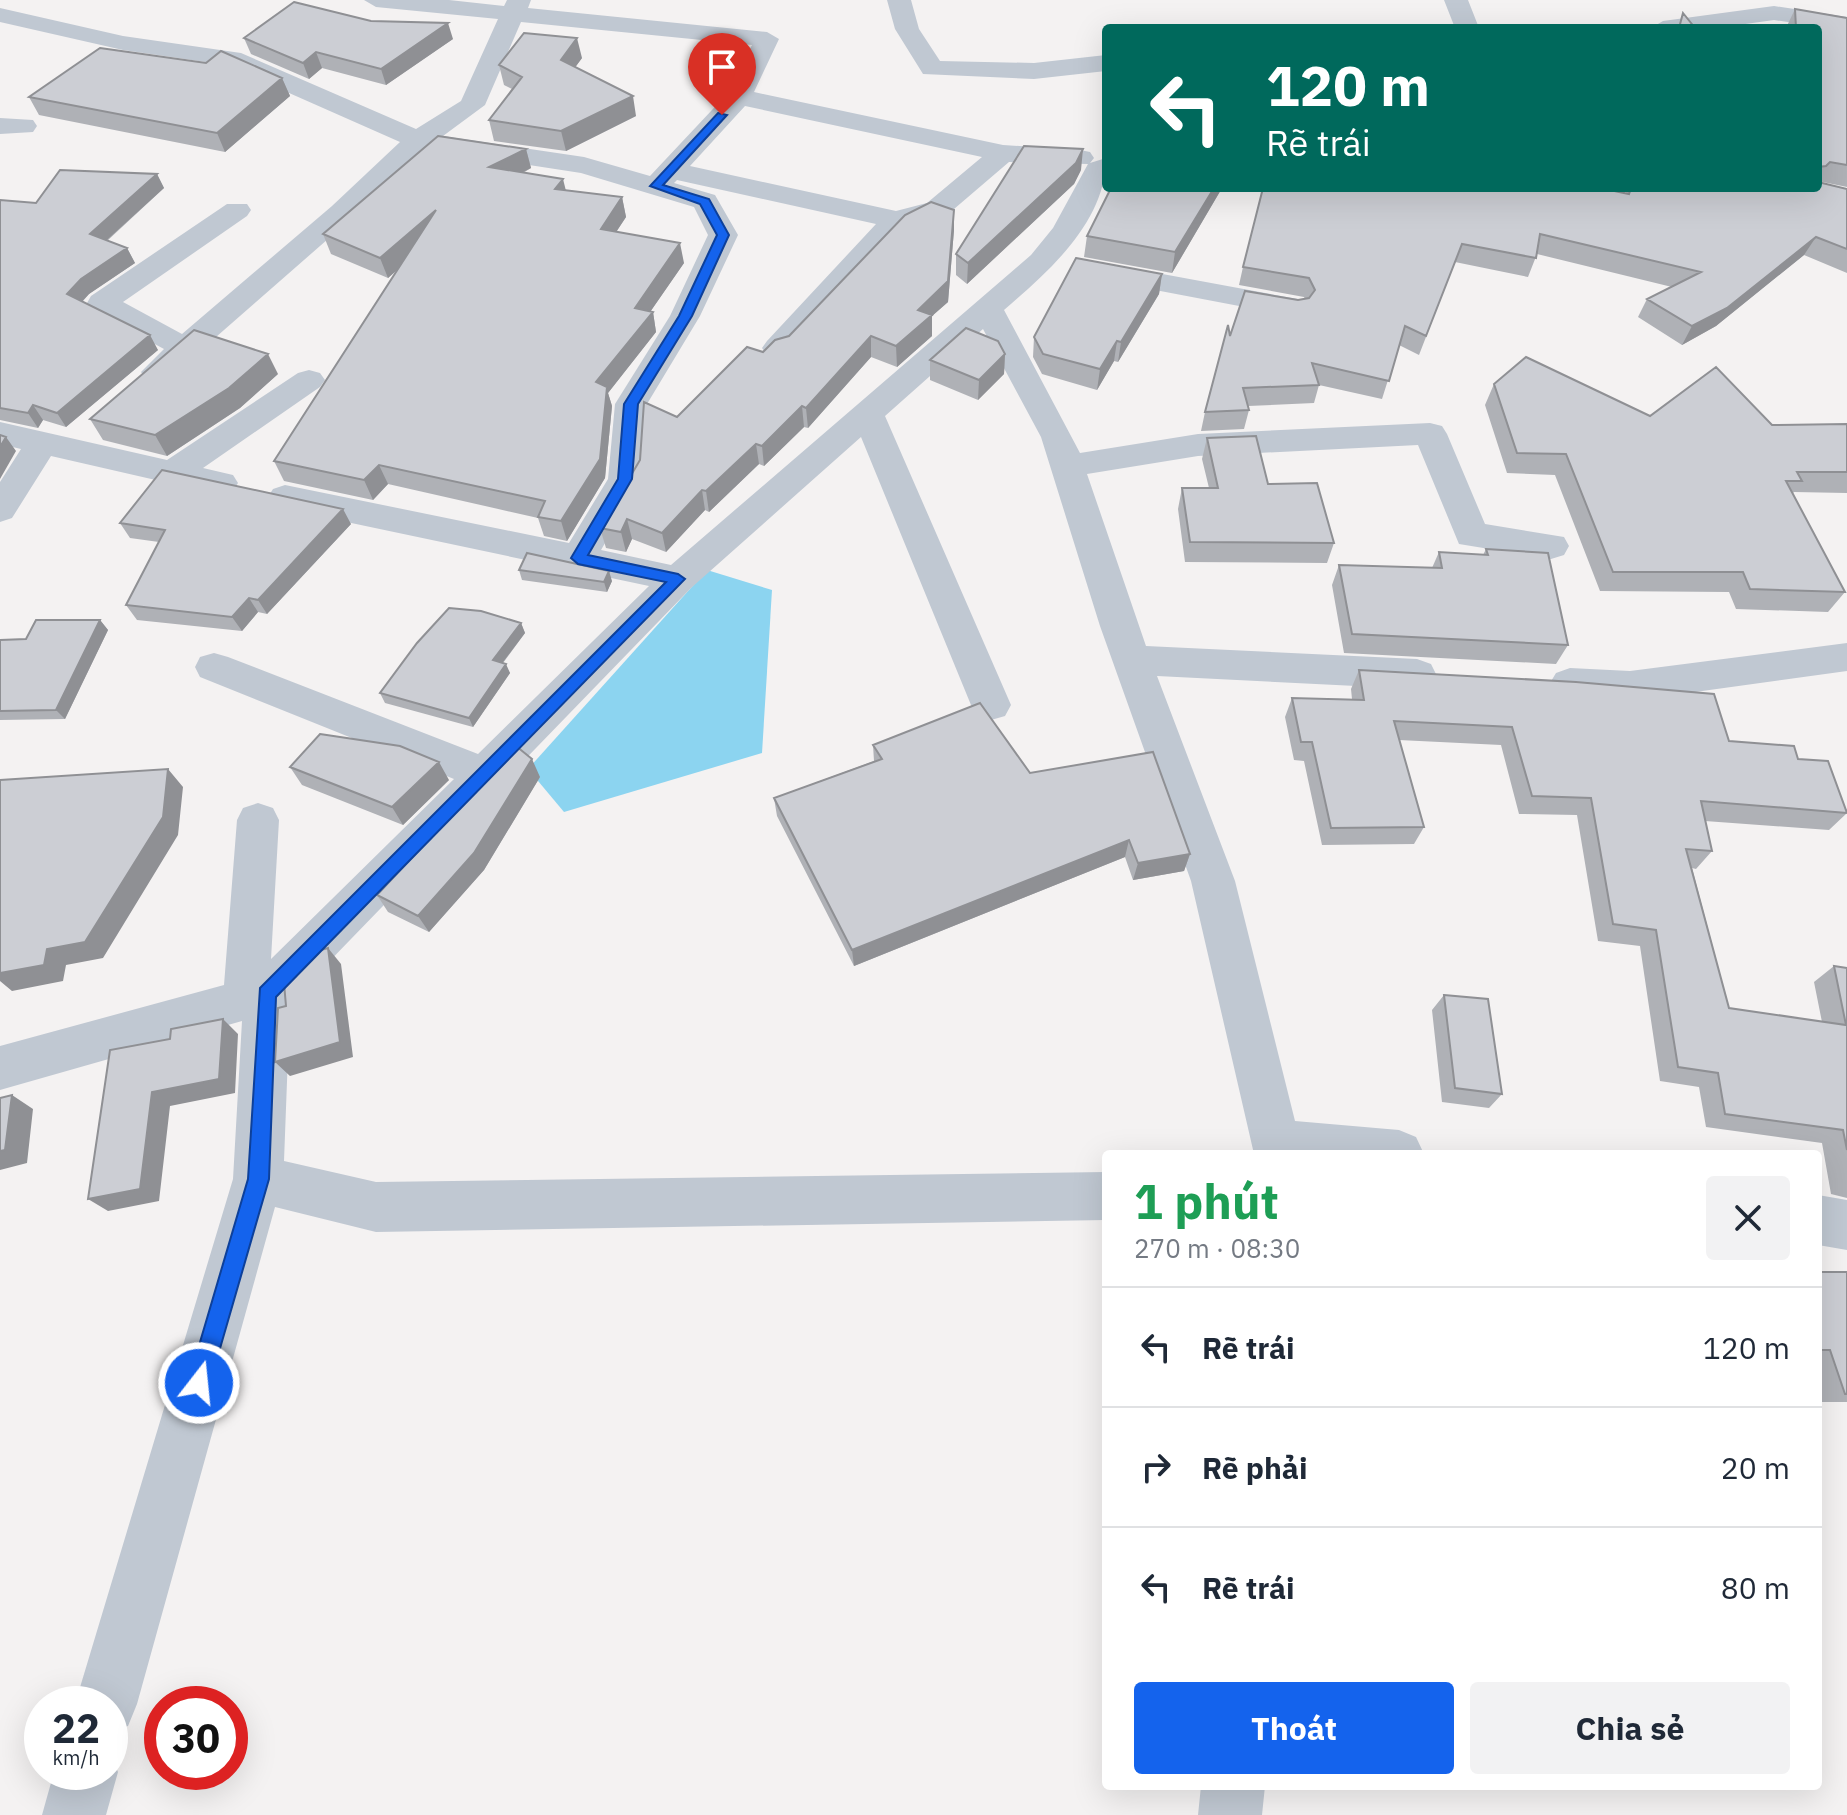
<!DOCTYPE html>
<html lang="vi">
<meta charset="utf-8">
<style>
body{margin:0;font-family:"IBM Plex Sans",sans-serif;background:#f2f2f3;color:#1f2937;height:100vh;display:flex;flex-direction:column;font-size:30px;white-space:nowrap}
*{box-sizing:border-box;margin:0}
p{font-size:26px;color:#747a83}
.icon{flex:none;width:44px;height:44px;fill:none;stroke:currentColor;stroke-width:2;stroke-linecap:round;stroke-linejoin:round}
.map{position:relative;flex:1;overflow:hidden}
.sheet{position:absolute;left:1102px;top:1150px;width:720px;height:640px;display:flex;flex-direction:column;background:#fff;border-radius:8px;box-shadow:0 8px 32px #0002}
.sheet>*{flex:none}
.guide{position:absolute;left:1102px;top:24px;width:720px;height:168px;border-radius:8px;box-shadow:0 8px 32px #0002;background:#00695c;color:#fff;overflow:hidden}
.speed{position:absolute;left:24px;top:1686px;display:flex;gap:16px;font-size:40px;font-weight:700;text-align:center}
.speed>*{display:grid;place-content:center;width:104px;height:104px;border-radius:50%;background:#fff;box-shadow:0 8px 32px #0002;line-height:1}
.speed small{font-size:20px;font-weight:400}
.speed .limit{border:12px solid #d22;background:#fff;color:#111}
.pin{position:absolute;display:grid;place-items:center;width:68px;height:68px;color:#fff;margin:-82px -34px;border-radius:50% 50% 50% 0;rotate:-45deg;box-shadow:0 0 8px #0007}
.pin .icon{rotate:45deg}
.me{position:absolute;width:88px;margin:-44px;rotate:16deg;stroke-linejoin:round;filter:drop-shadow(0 0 6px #0008)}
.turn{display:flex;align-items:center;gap:28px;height:168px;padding:0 32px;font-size:36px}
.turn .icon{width:104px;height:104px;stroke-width:2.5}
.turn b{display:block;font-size:56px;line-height:68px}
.round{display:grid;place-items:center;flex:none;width:84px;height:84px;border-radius:8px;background:#f2f2f3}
.headline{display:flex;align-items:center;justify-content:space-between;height:136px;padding:0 32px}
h1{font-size:48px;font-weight:700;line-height:60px;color:#1e9e55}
.button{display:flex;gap:16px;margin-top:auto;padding:16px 32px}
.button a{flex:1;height:92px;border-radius:8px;background:#1463ed;color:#fff;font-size:32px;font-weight:700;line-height:92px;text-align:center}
.button a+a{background:#f2f2f3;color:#1f2937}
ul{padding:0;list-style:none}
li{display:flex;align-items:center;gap:24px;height:120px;padding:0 32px;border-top:2px solid #e0e1e3}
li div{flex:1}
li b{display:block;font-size:30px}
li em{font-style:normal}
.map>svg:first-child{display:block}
</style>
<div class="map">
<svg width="1847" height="1815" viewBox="0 0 1847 1815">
<rect width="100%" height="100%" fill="#f4f2f2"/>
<path fill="#8cd4f0" d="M707 570 772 590 762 753 564 812 528 769Z"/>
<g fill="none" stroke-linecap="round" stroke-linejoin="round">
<path fill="#c0c8d2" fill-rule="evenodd" d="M364 0H449L504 6 507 0H531L528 8 767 32 779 39 754 92 1003 145 1080 150 1090 152 1094 158 1090 163 1106 158C1106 222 1049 271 1004 310L1080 453 1198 434 1430 423 1442 426 1447 434 1485 524 1564 537 1569 546 1564 555 1551 559 1459 544 1418 445 1198 456 1087 474 1146 646 1417 659 1431 664 1436 674 1431 684 1417 689 1157 676 1235 881 1295 1121 1399 1130 1416 1137 1424 1154H1254L1191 881 1100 626 1041 437 983 329 885 416 1011 705 1005 716 991 720 977 716 971 705 861 437 691 588 290 1002 284 1161 376 1182 1106 1172V1220L376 1232 275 1207 137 1704 128 1726 110 1733V1704H75L233 1179 242 1021 0 1090V1046L224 985 237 820 243 808 258 803 273 808 279 820 271 959 454 779 200 677 195 667 200 657 214 653 228 657 478 754 649 586 285 509 273 505 268 497 273 489 285 485 569 543 608 479 615 404 670 316 708 235 694 207 581 173 424 149 352 218 168 379 157 382 146 379 141 372 164 349 91 310 87 303 91 296 227 204H247L251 210 247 216 123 302 182 334 332 206 400 142 226 65 123 50 0 22V8L123 36 241 53 416 129 461 101 498 19 376 7ZM521 22 752 45 727 94 650 176 584 157 443 136 485 105ZM745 106 982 157 927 203 896 211 690 166ZM1009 162 1088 164 1053 228 1031 255 671 565 601 550 642 479 647 404 700 316 738 235 715 195 674 183 677 180 876 224 767 341 762 348 767 355 778 358 789 355 906 226 947 215Z
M887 0H911L919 29 940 61 1034 63 1106 55V71L1034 79 923 74 895 29Z
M1444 0H1468L1479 28H1455Z
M1774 6 1847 17V31L1774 20 1717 28H1651L1663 21Z
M0 118 33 120 37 126 33 132 0 134Z
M1103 263 1292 298 1303 300 1307 307 1303 314 1292 316 1092 278 1088 272 1092 266Z
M309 370 320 373 325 380 320 387 203 468 233 475 238 483 233 491 221 495 51 456 12 518 0 522V482L21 449 0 444V422L167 460 298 373Z
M1847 643V671L1630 701 1570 698 1556 693 1550 683 1556 673 1570 668 1630 671Z
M1818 1195 1847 1200V1250L1818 1245Z
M110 1754 118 1772 106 1815H42L54 1772H110Z
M1201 1786H1265L1262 1815H1198Z"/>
</g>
<path fill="#afb1b6" d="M1795 9 1847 18V187L1818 181V28H1786Z
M371 21 453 39 386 85 322 68 309 79 251 54 244 38Z
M582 58 575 67 636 116 566 151 494 141 489 120 512 89 504 85 499 65Z
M282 78 290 96 225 152 39 115 29 97Z
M526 149 531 168 523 173 566 190 622 197 626 217 616 232 684 263 650 312H653L656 332 608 393 612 406 605 478 567 541 544 536 538 518 388 484 373 500 284 481 274 461 398 269 388 278 331 254 323 234Z
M1081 170 1074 184 967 284 956 275V254Z
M157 174 164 188 107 241 127 248 135 263 89 294 82 302 158 350 66 427 43 420 38 428 0 420V200L36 203Z
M1222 188 1172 273 1084 257 1087 236Z
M1628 188 1847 189V273L1804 255 1716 326 1682 345 1638 317 1647 299 1672 287 1537 254 1528 277 1455 262 1419 355 1399 345 1382 399 1319 385 1314 403 1248 406 1249 410 1244 429 1201 431 1205 412 1230 336 1298 300 1305 299 1304 297 1239 285 1243 267 1626 193Z
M954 230 948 302 932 316V336L897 367 871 357 808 428 804 427 764 466 759 464 709 512 705 510 666 552 632 539 626 552 606 548 600 528 677 417 763 352Z
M1162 274 1159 294 1118 362 1114 361 1097 390 1042 374 1033 357 1034 337Z
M1005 354 1004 374 978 400 930 380V360Z
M278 374 240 408 167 456 103 440 90 419Z
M1494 384 1650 416 1772 425 1847 424V493L1794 492 1792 494 1845 592 1828 612 1736 609 1729 592 1600 591 1555 475 1507 473 1485 405Z
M1207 438 1268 484 1334 543 1327 563 1185 562 1178 509 1182 488H1209L1202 459Z
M120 523 351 524 267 614 258 612 242 631 137 620 126 605 159 542 130 538Z
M1486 549 1568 645 1556 664 1344 653 1332 585 1339 565 1432 568 1439 552 1483 555Z
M519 570 612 581 607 592 522 580Z
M100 620 108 630 65 719 0 720V640L26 639Z
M521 623 525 633 503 663 510 673 473 727 385 703 380 693Z
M1359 670 1729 741 1798 759 1847 810V813L1829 830 1705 821 1712 851 1696 869 1692 868 1729 1008 1822 1022 1814 982 1834 966 1847 968V1198L1831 1194 1822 1143 1706 1127 1699 1087 1660 1081 1640 946 1598 941 1577 815 1519 814 1501 745 1399 740 1424 827 1414 844 1322 845 1304 761 1294 760 1285 717 1292 698 1352 699 1351 689Z
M873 745 1030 773 1190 854 1184 871 1133 880 1125 857 854 966 777 816 774 798 874 761Z
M290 767 449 780 403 825 302 785Z
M540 777 484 870 429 932 388 912 377 895Z
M1444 995 1502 1094 1489 1108 1442 1102 1432 1010Z
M1818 1272H1847V1402H1820L1818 1394Z"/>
<path fill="#8f9094" d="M448 23 453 39 386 85 381 69Z
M577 38 582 58 566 80 561 60Z
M316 52 322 68 309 79 303 63Z
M282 78 290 96 225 152 217 133Z
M633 96 636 116 566 151 561 131Z
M526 149 531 168 494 187 489 167Z
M1083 149 1081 170 1074 184 967 284 968 263Z
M157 174 164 188 98 248 90 234Z
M563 179 568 199 555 189Z
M1214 188H1222L1172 273 1175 252Z
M622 197 626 217 605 249 601 229Z
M436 210 443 230 388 278 380 258Z
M954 210V230L948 302 932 316V336L897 367 896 346Z
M1816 237 1804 255 1716 326 1682 345 1692 326Z
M680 243 684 263 639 328 635 308Z
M127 248 135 263 89 294 76 308 67 294 81 279Z
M1162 274 1159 294 1118 362 1121 342Z
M653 312 656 332 608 393 612 406 605 478 567 541 561 521 596 382Z
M150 335 158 350 66 427 57 413Z
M871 336V357L808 428 806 408Z
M1117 341 1114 361 1097 390 1100 369Z
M268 354 278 374 240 408 167 456 155 435Z
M1005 354 1004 374 978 400 979 380Z
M33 405 43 420 38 428 28 413Z
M802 406 804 427 764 466 762 446Z
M6 437 16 451 0 479V447Z
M756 444 759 464 709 512 706 491Z
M379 465 388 484 373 500 364 480Z
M702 490 705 510 666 552 662 533Z
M343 509 351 524 267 614 258 600Z
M627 519 632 539 626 552 621 532Z
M609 571 612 581 607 592 604 582Z
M249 598 258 612 242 631 232 617Z
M100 620 108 630 65 719 56 710Z
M521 623 525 633 497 670 493 660Z
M506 664 510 673 473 727 469 718Z
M532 759 540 777 484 870 429 932 418 916Z
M439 762 449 780 403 825 392 807Z
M168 769 183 787 178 835 103 958 66 965 63 981 12 991 0 981V973L47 949Z
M1129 840 1125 857 854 966 852 950Z
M1190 854 1184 871 1133 880 1138 863Z
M328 948 341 964 353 1057 290 1076 275 1062Z
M223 1019 238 1034 235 1093 170 1106 159 1201 108 1211 88 1199 152 1092Z
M12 1095 33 1109 27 1163 0 1170V1151Z"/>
<path fill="#ccced4" stroke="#8f9094" stroke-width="2" d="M294 2 371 21 448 23 381 69 316 52 303 63 244 38Z
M1795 9 1847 18V165L1830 162 1826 166 1818 167V28H1796Z
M1683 13 1695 28H1679Z
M524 33 577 38 561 60 633 96 561 131 489 120 522 77 499 65Z
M100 48 206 63 221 51 282 78 217 133 29 97Z
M438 136 526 149 489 167 563 179 555 189 622 197 601 229 680 243 635 308 653 312 596 382 607 387 600 459 561 521 538 517 545 501 379 465 364 480 274 461 436 210 380 258 323 234Z
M1024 146 1083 149 1076 163 968 263 956 254Z
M60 170 157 174 90 234 127 248 81 279 67 294 150 335 57 413 33 405 28 413 0 408V200L36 203Z
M1818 182 1847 189V249L1816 237 1727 308 1692 326 1647 299 1701 272 1540 234 1536 258 1462 244 1426 336 1405 326 1389 381 1312 363 1319 385 1243 388 1249 410 1205 412 1228 325 1230 336 1245 291 1298 300 1309 298 1315 290 1309 278 1243 267 1263 188H1600L1629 194 1631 188H1818Z
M1111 188H1214L1175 252 1087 236Z
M931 202 954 210 948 281 918 310 932 315 896 346 871 336 806 408 802 406 762 446 756 444 706 491 702 490 662 533 627 519 621 532 600 528 640 460 644 402 677 417 747 347 763 352 775 340 789 336 905 215Z
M1076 258 1162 274 1121 342 1117 341 1100 369 1043 354 1034 337Z
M966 328 998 341 1005 354 979 380 930 360Z
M194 330 268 354 229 388 155 435 90 419Z
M1526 357 1650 416 1716 367 1772 425 1847 424V472H1797L1802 481H1786L1845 592 1750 589 1743 572H1613L1566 454 1517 453 1494 384Z
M0 435 6 437 0 447Z
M1256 436 1268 484 1317 483 1334 543 1190 542 1182 488H1218L1207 438Z
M162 470 343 509 258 600 249 598 232 617 126 605 165 530 120 523Z
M1486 549 1548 553 1568 645 1352 634 1339 565 1442 568 1439 552 1488 555Z
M527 553 609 571 604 582 519 570Z
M449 608 481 611 521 623 493 660 506 664 469 718 380 693 417 643Z
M36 620H100L56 710 0 711V640L26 639Z
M1359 670 1576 682 1714 694 1729 741 1794 746 1798 759 1828 761 1847 813 1701 801 1712 851 1686 849 1729 1008 1846 1025 1834 966 1847 968V1150L1843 1130 1725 1114 1718 1073 1678 1067 1656 930 1613 924 1591 798 1532 796 1512 727 1394 721 1424 827 1331 828 1312 742H1301L1292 698 1364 700Z
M980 703 1030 773 1153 752 1190 854 1138 863 1129 840 852 950 774 798 882 759 873 745Z
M320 734 400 746 439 762 392 807 290 767Z
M516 746 532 759 474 853 418 916 377 895Z
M168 769 163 817 85 942 47 949 44 965 0 973V780Z
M328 948 340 1042 275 1062 278 1008 286 1006 284 983 314 952Z
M1444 995 1488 999 1502 1094 1455 1088Z
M223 1019 219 1079 152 1092 140 1189 88 1199 110 1050 170 1039 171 1029Z
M12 1095 5 1150 0 1151V1098Z
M1411 1151 1446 1154H1411Z
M1818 1272H1847V1394H1845L1830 1350H1818Z"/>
<path fill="#1463ed" stroke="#0d409a" stroke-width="2" d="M718 113 727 115 663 185 709 199 729 235 692 316 638 404 632 479 588 555 678 574 685 579 276 997 269 1179 210 1383 207 1391 199 1394 191 1391 188 1383 248 1179 260 988 666 582 578 564 571 558 618 479 624 404 679 316 717 235 700 204 650 186Z"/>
</svg>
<div class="speed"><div>22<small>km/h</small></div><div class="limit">30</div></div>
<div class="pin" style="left:722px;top:115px;background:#d93025"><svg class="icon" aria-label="arrive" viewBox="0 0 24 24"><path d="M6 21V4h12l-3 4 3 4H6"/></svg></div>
<svg class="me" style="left:199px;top:1383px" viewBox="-20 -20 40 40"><circle r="17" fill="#1463ed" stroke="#fff" stroke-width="3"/><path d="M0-11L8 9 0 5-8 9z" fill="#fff"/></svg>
<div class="guide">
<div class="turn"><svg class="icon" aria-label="left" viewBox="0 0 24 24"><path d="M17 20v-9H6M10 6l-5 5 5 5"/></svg><div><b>120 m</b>Rẽ trái</div></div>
</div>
<section class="sheet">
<div class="headline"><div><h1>1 phút</h1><p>270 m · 08:30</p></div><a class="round"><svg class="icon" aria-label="close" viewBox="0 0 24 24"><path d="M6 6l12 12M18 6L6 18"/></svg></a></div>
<ul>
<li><svg class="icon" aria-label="left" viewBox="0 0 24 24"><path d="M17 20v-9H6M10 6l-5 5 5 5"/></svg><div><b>Rẽ trái</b></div><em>120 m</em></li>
<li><svg class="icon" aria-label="right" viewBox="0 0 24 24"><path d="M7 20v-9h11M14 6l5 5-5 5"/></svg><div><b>Rẽ phải</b></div><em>20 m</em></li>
<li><svg class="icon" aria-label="left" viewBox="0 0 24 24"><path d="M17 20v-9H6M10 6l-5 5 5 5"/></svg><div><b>Rẽ trái</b></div><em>80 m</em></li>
</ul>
<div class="button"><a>Thoát</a><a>Chia sẻ</a></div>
</section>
</div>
